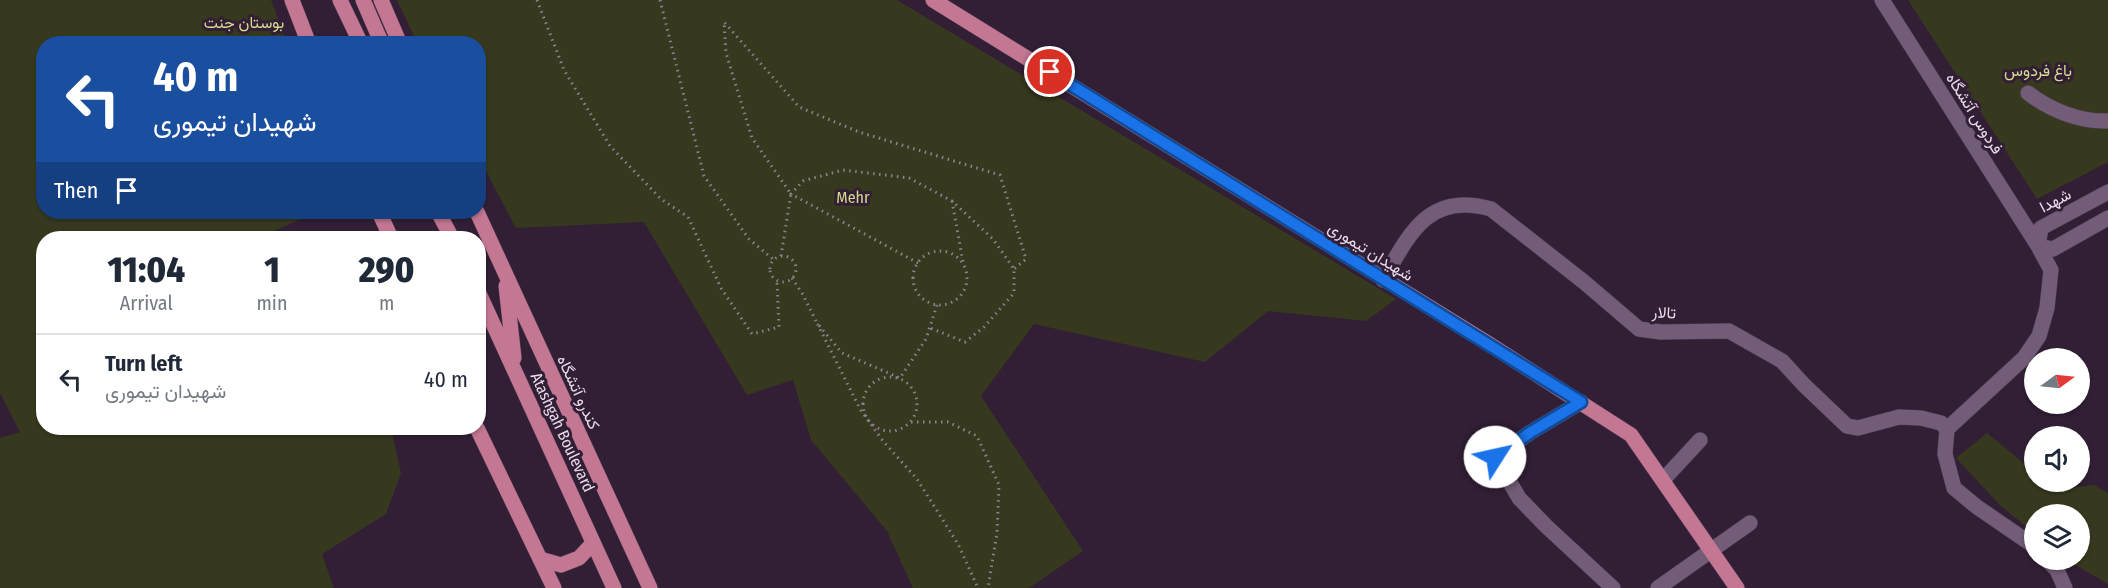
<!DOCTYPE html>
<meta charset="utf-8">
<style>
body{margin:0;font-family:"Fira Sans Condensed",Vazirmatn,sans-serif;background:#f6f6f7;color:#1f2937;height:100vh;display:flex;flex-direction:column;font-size:22px;white-space:nowrap}
*{box-sizing:border-box;margin:0}
p{font-size:20px;color:#747a83}
.icon{flex:none;width:33px;height:33px;fill:none;stroke:currentColor;stroke-width:2;stroke-linecap:round;stroke-linejoin:round}
.map{position:relative;flex:1;overflow:hidden}
.side{position:absolute;left:36px;top:231px;width:450px;height:204px;display:flex;flex-direction:column;background:#fff;border-radius:24px;box-shadow:0 2px 4px #0004}
.side>*{flex:none}
.hud{position:absolute;left:36px;top:36px;width:450px;height:183px;border-radius:24px;box-shadow:0 2px 4px #0004;background:#1a4fa0;color:#fff;overflow:hidden}
.needle{width:39px;rotate:75deg}
.controls{position:absolute;left:2024px;top:348px;display:grid;gap:12px}
.controls a{display:grid;place-items:center;width:66px;height:66px;border-radius:50%;background:#fff;box-shadow:0 2px 4px #0004;font-size:30px}
.pin{position:absolute;display:grid;place-items:center;width:51px;height:51px;color:#fff;margin:-26px;border:3px solid #fff;border-radius:50%;box-shadow:0 2px 6px #0007}
.me{position:absolute;width:66px;margin:-33px;rotate:55deg;stroke-linejoin:round;filter:drop-shadow(0 0 4px #0008)}
.turn{display:flex;align-items:center;gap:21px;height:126px;padding:0 18px;font-size:27px}
.turn .icon{width:78px;height:78px;stroke-width:2.5}
.turn b{display:block;font-size:42px;line-height:51px}
.then{display:flex;align-items:center;height:57px;padding:0 18px;background:#0003;gap:12px;font-size:22px}
.eta{display:flex;justify-content:space-evenly;align-items:center;height:102px;text-align:center}
.eta b{font-size:36px;font-weight:800;line-height:42px}
ul{padding:0;list-style:none}
li{display:flex;align-items:center;gap:18px;height:90px;padding:0 18px;border-top:2px solid #e0e1e3}
li div{flex:1}
li b{display:block;font-size:22px}
li em{font-style:normal}
.map>svg:first-child{display:block}
</style>
<div class="map">
<svg width="2108" height="588" viewBox="0 0 2108 588">
<rect width="100%" height="100%" fill="#321f36"/>
<path fill="#37391f" d="M0 0H271L287 43 44 44V212H317L258 238H44V428H391L401 473 386 514 322 554 334 588H0V438L20 432 0 393Z
M397 0H897L1396 299 1366 321 1268 311 1205 362 1034 324 981 396 1083 551 1029 588H913L887 531 811 440 793 380 747 395 644 222 516 228 479 158 478 44 417 43Z
M1908 0H2108V162L2037 199Z
M1987 433 2034 472V482H2046L2056 490 2094 485 2108 493V584L2067 560H2079V514H2034V533L2001 506 1956 458Z"/>
<g fill="none" stroke-linecap="round" stroke-linejoin="round">
<defs>
<path id="minor" d="M1882 0 2038 246 2051 270 2047 308 2039 336 2024 358 1947 429 1945 454 1954 488 1977 507 2034 546
M2028 93C2050 110 2079 122 2108 121
M2038 246 2041 228 2108 192
M2038 246 2053 249 2108 218
M1383 280C1409 234 1429 191 1491 209L1584 282 1639 329 1661 332 1729 331 1782 361 1804 385 1847 426 1858 428 1899 417 1921 418 1941 423 1947 429
M1581 402 1531 432 1495 457 1519 498 1546 526 1613 588
M1663 480 1700 440
M2047 560 2057 570 2065 588
M1658 588 1750 523"/>
<path id="major" d="M292 0 309 44
M340 0 361 44
M363 0 382 44
M381 0 400 44
M933 0 1489 344 1631 435 1737 588
M379 212 391 238
M438 212 452 238
M477 212 650 588
M506 286 514 358
M478 291 614 588
M477 428 554 588
M540 559 561 565 579 558 593 543"/>
</defs>
<use href="#minor" stroke="#4b3b4f" stroke-width="16"/>
<use href="#major" stroke="#4b3b4f" stroke-width="16"/>
<path stroke="#908093" stroke-width="3" stroke-dasharray="1.5 4.5" stroke-linecap="butt" d="M537 0 564 70 610 146 661 199 688 217 721 288 752 334 779 327 777 281
M660 0 704 176 749 239 774 260
M952 201 963 262
M913 278a27 27 0 1 1 54 0a27 27 0 1 1-54 0Z
M781 256 791 194 752 138 726 53 724 22 799 107 859 132 1000 175 1026 259 1014 269
M770 269a13 13 0 1 1 26 0a13 13 0 1 1-26 0Z
M918 263 791 194 803 181 843 170 909 178 952 201 993 239 1014 269V293L984 327 965 342 930 328
M792 278 802 293 817 323
M937 305 926 339 900 378 842 353 817 323 860 409 883 441 917 479 958 544 978 588
M863 404a27 27 0 1 1 54 0a27 27 0 1 1-54 0Z
M911 422H948L977 436 999 485 997 533 988 588"/>
<use href="#minor" stroke="#725c77" stroke-width="15"/>
<use href="#major" stroke="#c47792" stroke-width="15"/>
</g>
<g fill="none" stroke-linecap="round" stroke-linejoin="round">
<defs>
<path id="route" d="M1050 72 1581 402 1531 432 1495 457"/>
</defs>
<use href="#route" stroke="#114b97" stroke-width="15"/>
<use href="#route" stroke="#1a73e8" stroke-width="10"/>
</g>
<g text-anchor="middle" stroke-width="6" stroke-linejoin="round" paint-order="stroke">
<g font-size="16" fill="#d5db8e" stroke="#321f36">
<text x="244" y="28">بوستان جنت</text>
<text x="2038" y="76">باغ فردوس</text>
<text x="853" y="203">Mehr</text>
</g>
<g font-size="16" fill="#e8dceb" stroke="#321f36">
<text transform="translate(1975 113) rotate(58)" y="6">فردوس آتشگاه</text>
<text transform="translate(2055 200) rotate(-28)" y="6">شهدا</text>
<text transform="translate(1371 251) rotate(32)" y="6">شهیدان تیموری</text>
<text transform="translate(1664 312) rotate(3)" y="6">تالار</text>
<text transform="translate(579 392) rotate(65)" y="6">کندرو آتشگاه</text>
<text transform="translate(563 432) rotate(65)" y="6">Atashgah Boulevard</text>
</g>
</g>
</svg>
<div class="controls">
<a><svg class="needle" viewBox="-14 -14 28 28"><path d="M0-13l5 13h-10z" fill="#e53935"/><path d="M0 13l5-13h-10z" fill="#747a83"/></svg></a>
<a><svg class="icon" aria-label="sound" viewBox="0 0 24 24"><path d="M4 9h4l5-4v14l-5-4H4zM17 9q2 3 0 6"/></svg></a>
<a><svg class="icon" aria-label="layers" viewBox="0 0 24 24"><path d="M12 4l9 5-9 5-9-5zM3 14l9 5 9-5"/></svg></a>
</div>
<div class="pin" style="left:1050px;top:72px;background:#d93025"><svg class="icon" aria-label="arrive" viewBox="0 0 24 24"><path d="M6 21V4h12l-3 4 3 4H6"/></svg></div>
<svg class="me" style="left:1495px;top:457px" viewBox="-20 -20 40 40"><circle r="19" fill="#fff"/><path d="M0-13L10 11 0 6-10 11z" fill="#1a73e8"/></svg>
<div class="hud">
<div class="turn"><svg class="icon" aria-label="left" viewBox="0 0 24 24"><path d="M17 20v-9H6M10 6l-5 5 5 5"/></svg><div><b>40 m</b>شهیدان تیموری</div></div>
<div class="then">Then<svg class="icon" aria-label="arrive" viewBox="0 0 24 24"><path d="M6 21V4h12l-3 4 3 4H6"/></svg></div>
</div>
<section class="side">
<div class="eta">
<div><b>11:04</b><p>Arrival</p></div>
<div><b>1</b><p>min</p></div>
<div><b>290</b><p>m</p></div>
</div>
<ul>
<li><svg class="icon" aria-label="left" viewBox="0 0 24 24"><path d="M17 20v-9H6M10 6l-5 5 5 5"/></svg><div><b>Turn left</b><p>شهیدان تیموری</p></div><em>40 m</em></li>
</ul>
</section>
</div>
